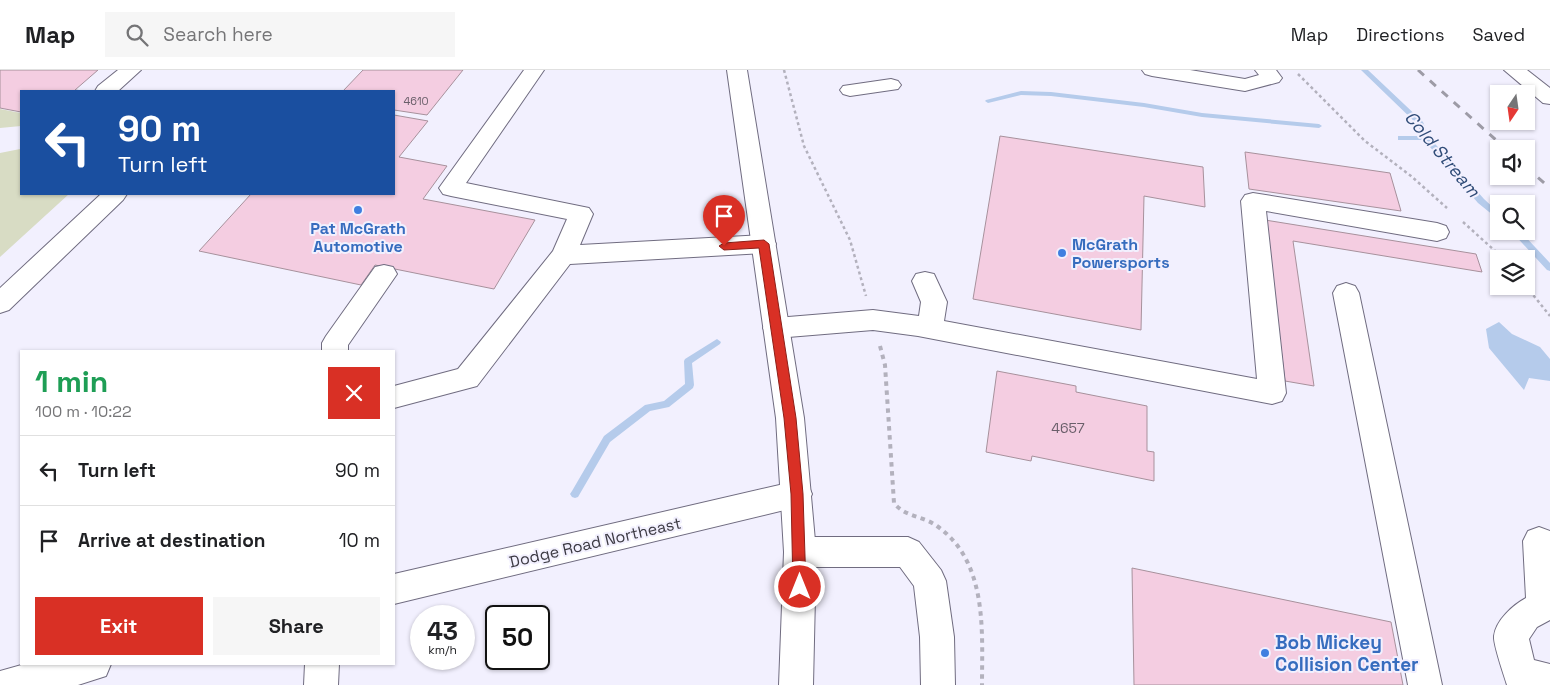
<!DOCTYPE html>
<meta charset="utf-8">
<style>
body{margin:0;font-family:"Space Grotesk",sans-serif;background:#f6f6f6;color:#202124;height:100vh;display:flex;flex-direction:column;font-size:19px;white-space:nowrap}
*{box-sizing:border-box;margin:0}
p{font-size:16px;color:#757577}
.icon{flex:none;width:28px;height:28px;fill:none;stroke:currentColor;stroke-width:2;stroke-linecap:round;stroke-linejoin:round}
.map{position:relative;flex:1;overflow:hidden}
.sheet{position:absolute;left:20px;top:280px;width:375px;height:315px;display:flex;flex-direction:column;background:#fff;border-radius:0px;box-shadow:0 1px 4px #0004}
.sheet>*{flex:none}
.top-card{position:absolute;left:20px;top:20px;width:375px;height:105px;border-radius:0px;box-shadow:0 1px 4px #0004;background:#1a4fa0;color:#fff;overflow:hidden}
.needle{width:32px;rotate:193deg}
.fabs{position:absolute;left:1490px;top:15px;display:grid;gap:10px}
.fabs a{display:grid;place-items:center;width:45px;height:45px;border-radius:0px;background:#fff;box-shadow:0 1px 4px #0004;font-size:25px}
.speed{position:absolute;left:410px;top:535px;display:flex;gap:10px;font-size:25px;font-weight:700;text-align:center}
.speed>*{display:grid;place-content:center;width:65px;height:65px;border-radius:50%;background:#fff;box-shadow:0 1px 4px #0004;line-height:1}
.speed small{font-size:12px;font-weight:400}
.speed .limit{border:2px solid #111;border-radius:8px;background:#fff;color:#111}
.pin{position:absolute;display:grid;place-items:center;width:42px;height:42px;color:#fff;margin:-51px -21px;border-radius:50% 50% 50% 0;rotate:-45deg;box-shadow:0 0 5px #0007}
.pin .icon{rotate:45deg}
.me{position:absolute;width:55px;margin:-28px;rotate:0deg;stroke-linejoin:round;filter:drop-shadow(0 0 4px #0008)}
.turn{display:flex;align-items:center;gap:18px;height:105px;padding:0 15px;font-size:22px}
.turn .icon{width:65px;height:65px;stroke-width:2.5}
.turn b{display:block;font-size:35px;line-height:42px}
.round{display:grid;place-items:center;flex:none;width:52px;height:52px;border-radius:0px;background:#f6f6f6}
.head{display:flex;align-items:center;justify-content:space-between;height:85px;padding:0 15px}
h1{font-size:30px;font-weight:700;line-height:38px;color:#1e9e55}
.action{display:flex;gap:10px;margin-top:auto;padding:10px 15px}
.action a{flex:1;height:58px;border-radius:0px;background:#d93025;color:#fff;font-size:20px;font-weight:700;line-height:58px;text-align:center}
.action a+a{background:#f6f6f6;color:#202124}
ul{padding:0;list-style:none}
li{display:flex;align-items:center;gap:15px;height:70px;padding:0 15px;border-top:1px solid #e0e0e0}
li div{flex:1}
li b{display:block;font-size:19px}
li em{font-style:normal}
header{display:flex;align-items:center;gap:30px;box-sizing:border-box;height:70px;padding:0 25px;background:#fff;border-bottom:1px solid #e0e0e0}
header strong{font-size:24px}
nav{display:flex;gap:28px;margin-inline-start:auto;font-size:18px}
.search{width:350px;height:45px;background:#f6f6f6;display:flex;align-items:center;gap:12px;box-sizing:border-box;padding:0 18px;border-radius:0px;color:#757577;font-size:19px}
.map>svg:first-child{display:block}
</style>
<header>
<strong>Map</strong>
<div class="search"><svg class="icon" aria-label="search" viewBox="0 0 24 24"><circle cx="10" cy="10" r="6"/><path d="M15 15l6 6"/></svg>Search here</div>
<nav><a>Map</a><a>Directions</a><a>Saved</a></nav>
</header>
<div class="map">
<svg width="1550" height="615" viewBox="0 0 1550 615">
<rect width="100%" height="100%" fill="#f2f0fe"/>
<path fill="#d8dcc4" d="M0 39 21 43V56L0 58Z
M20 79 21 80V124H69L0 187V83Z"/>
<path fill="#b5cbeb" d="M1499 252 1512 264 1540 277 1550 289V311L1529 308 1524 320 1489 278 1486 259Z"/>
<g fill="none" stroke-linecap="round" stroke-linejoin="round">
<path fill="#b5cbeb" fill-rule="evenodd" d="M1361 0H1368L1423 52 1429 67 1484 129 1499 143V150L1478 133 1424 70H1398V66H1422L1418 55Z
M1021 21 1051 22 1144 33 1202 43 1319 54 1322 56 1319 58 1202 47 1144 37 1051 26 1021 25 988 33 985 31 986 30Z
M1511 161H1520L1550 193V201L1547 200Z
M717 269 721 272 720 274 692 293 694 315 693 318 669 337 650 341 610 372 578 427 575 428 572 427 570 424 572 421 604 366 645 335 664 331 685 314 684 291 685 289Z"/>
</g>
<path fill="#f4cde1" stroke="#a7919c" d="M0 0H98L75 20 83 21H21V42L0 38Z
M363 0H463L427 45 394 40V21H343Z
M394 45 428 51 399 87 447 96 423 129 535 150 494 219 375 195 361 215 199 181 251 124H394Z
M1000 66 1203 97 1205 137 1144 126 1141 260 973 229Z
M1245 82 1390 103 1401 141 1249 119Z
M1265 150 1476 184 1482 202 1293 171 1314 316 1285 311Z
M997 301 1076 316V322L1147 336V381L1154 382V411L1032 386 1031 391 986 382Z
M1132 498 1391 552 1403 615H1134Z"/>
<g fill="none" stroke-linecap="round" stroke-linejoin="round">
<defs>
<path id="minor" d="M118 0H141L118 21H95L98 16Z
M524 0H544L466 113 589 138 593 144 580 175 764 165 773 168 776 174 773 180 764 183 570 194 477 316 394 338V316L458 299 553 181 567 149 451 126 443 124 439 118Z
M1142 0H1190L1245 9 1259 5 1255 0H1276L1282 8 1279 12 1245 21 1152 6 1145 4Z
M891 9 898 11 901 15 898 19 850 26 843 24 840 20 843 16Z
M1253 123 1437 153 1446 156 1449 162 1446 168 1437 171 1266 141 1286 323 1282 331 1272 334 918 266 873 260 776 268 767 265 763 258 767 251 776 248 873 240 919 246 921 232 912 211 916 204 925 202 934 204 947 232 944 251 1257 309 1241 131 1245 125Z
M101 124H127L123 130 9 240 0 243V218Z
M384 195 393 197 397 204 348 275V281H322V273L326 266 375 197Z
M1346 213 1355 216 1359 223 1442 615H1408L1333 223 1337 216Z
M797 411 808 415 812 424 808 433 797 437 394 534V504Z
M1539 457 1550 461V550L1537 557 1529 569 1534 590 1550 594V615H1507C1504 605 1493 574 1494 566 1496 550 1513 535 1526 528L1523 471 1528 461Z
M800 467H908L919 472 941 500 946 511 954 567 955 615H921L920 567 914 516 900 497H800L789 492 784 482 789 472Z
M25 594H111L106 606 78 615H0V601Z
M305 594H339L338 615H304Z"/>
<path id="major" d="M727 0H747L804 348 816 482 813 615H779L784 482 776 348Z"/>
<path id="highway" d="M1504 0H1527L1550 18V34L1543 33Z"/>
</defs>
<use href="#minor" stroke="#706c80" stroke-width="2"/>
<use href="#major" stroke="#706c80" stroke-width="2"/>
<use href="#highway" stroke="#706c80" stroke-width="2"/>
<path stroke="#b3b1bd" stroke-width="2.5" stroke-dasharray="3 3" stroke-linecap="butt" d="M784 0 804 76 850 170 866 226
M1298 4 1365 71 1411 106 1447 138
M1463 152 1504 189
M1526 216 1550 246"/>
<path stroke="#b3b1bd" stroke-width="4" stroke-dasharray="4.5 4.5" stroke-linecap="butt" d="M880 276 885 295 894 433C905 447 923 446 937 456 988 492 982 561 982 615"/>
<use href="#minor" fill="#fff" fill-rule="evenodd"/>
<use href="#major" fill="#fff" fill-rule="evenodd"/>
<use href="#highway" fill="#fff" fill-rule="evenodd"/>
<path stroke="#9d9ba6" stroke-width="3" stroke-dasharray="8 8" stroke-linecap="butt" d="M1418 0 1506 79
M1526 97 1550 118"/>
</g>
<path fill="#d93025" stroke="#8d1f18" d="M764 170 769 174 796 348 803 424 806 517 804 522 800 523 795 522 793 517 791 424 784 348 759 178 724 180 719 176 724 173Z"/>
<g fill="#3f7fe0" stroke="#f2f0fe" stroke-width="2">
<circle cx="358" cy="140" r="5"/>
<circle cx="1062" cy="183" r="5"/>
<circle cx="1265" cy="583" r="5"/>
</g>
<g text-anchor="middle" stroke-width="4" stroke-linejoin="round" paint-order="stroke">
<g font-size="11" fill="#6a5f6a">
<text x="416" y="35">4610</text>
</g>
<g font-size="14" fill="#6a5f6a">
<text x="1068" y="363">4657</text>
</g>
<g font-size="16" font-weight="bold" fill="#366cbe" stroke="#f2f0fe">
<text x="358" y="164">Pat McGrath<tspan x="358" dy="18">Automotive</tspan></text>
<text x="1072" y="180" text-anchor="start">McGrath<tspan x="1072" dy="18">Powersports</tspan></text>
</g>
<g font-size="16" fill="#3c3a43" stroke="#f2f0fe">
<text transform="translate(595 472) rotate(-13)" y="6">Dodge Road Northeast</text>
</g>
<g font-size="18" font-style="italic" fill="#304c78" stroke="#f2f0fe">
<text transform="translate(1442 84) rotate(50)" y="6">Cold Stream</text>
</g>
<g font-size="19" font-weight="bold" fill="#366cbe" stroke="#f2f0fe" text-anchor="start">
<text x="1275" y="579">Bob Mickey<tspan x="1275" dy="22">Collision Center</tspan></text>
</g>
</g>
</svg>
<div class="fabs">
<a><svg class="needle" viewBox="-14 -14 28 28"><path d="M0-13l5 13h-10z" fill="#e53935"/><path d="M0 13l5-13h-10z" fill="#757577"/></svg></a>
<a><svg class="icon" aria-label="sound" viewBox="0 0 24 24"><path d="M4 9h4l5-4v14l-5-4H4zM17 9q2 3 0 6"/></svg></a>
<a><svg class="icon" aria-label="search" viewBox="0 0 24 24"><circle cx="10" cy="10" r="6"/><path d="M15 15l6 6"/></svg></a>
<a><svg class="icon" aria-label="layers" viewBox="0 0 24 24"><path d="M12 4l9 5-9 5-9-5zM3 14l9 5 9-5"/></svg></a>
</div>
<div class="speed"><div>43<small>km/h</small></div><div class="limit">50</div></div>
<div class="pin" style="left:724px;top:176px;background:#d93025"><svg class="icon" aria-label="arrive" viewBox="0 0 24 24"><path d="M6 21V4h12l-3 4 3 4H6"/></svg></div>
<svg class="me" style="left:800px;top:517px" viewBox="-20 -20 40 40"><circle r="17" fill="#d93025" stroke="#fff" stroke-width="3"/><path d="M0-11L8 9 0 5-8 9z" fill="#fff"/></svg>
<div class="top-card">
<div class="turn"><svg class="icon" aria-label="left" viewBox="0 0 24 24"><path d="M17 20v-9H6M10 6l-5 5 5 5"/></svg><div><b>90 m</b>Turn left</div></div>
</div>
<section class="sheet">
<div class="head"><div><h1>1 min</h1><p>100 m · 10:22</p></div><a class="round" style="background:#d93025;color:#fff"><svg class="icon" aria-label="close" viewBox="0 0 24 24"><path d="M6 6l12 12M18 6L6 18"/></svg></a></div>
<ul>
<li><svg class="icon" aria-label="left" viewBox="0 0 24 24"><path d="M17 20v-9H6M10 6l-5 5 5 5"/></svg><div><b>Turn left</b></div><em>90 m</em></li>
<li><svg class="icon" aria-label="arrive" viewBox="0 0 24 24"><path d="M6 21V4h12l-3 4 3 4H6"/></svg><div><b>Arrive at destination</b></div><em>10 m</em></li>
</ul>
<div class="action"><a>Exit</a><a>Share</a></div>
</section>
</div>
